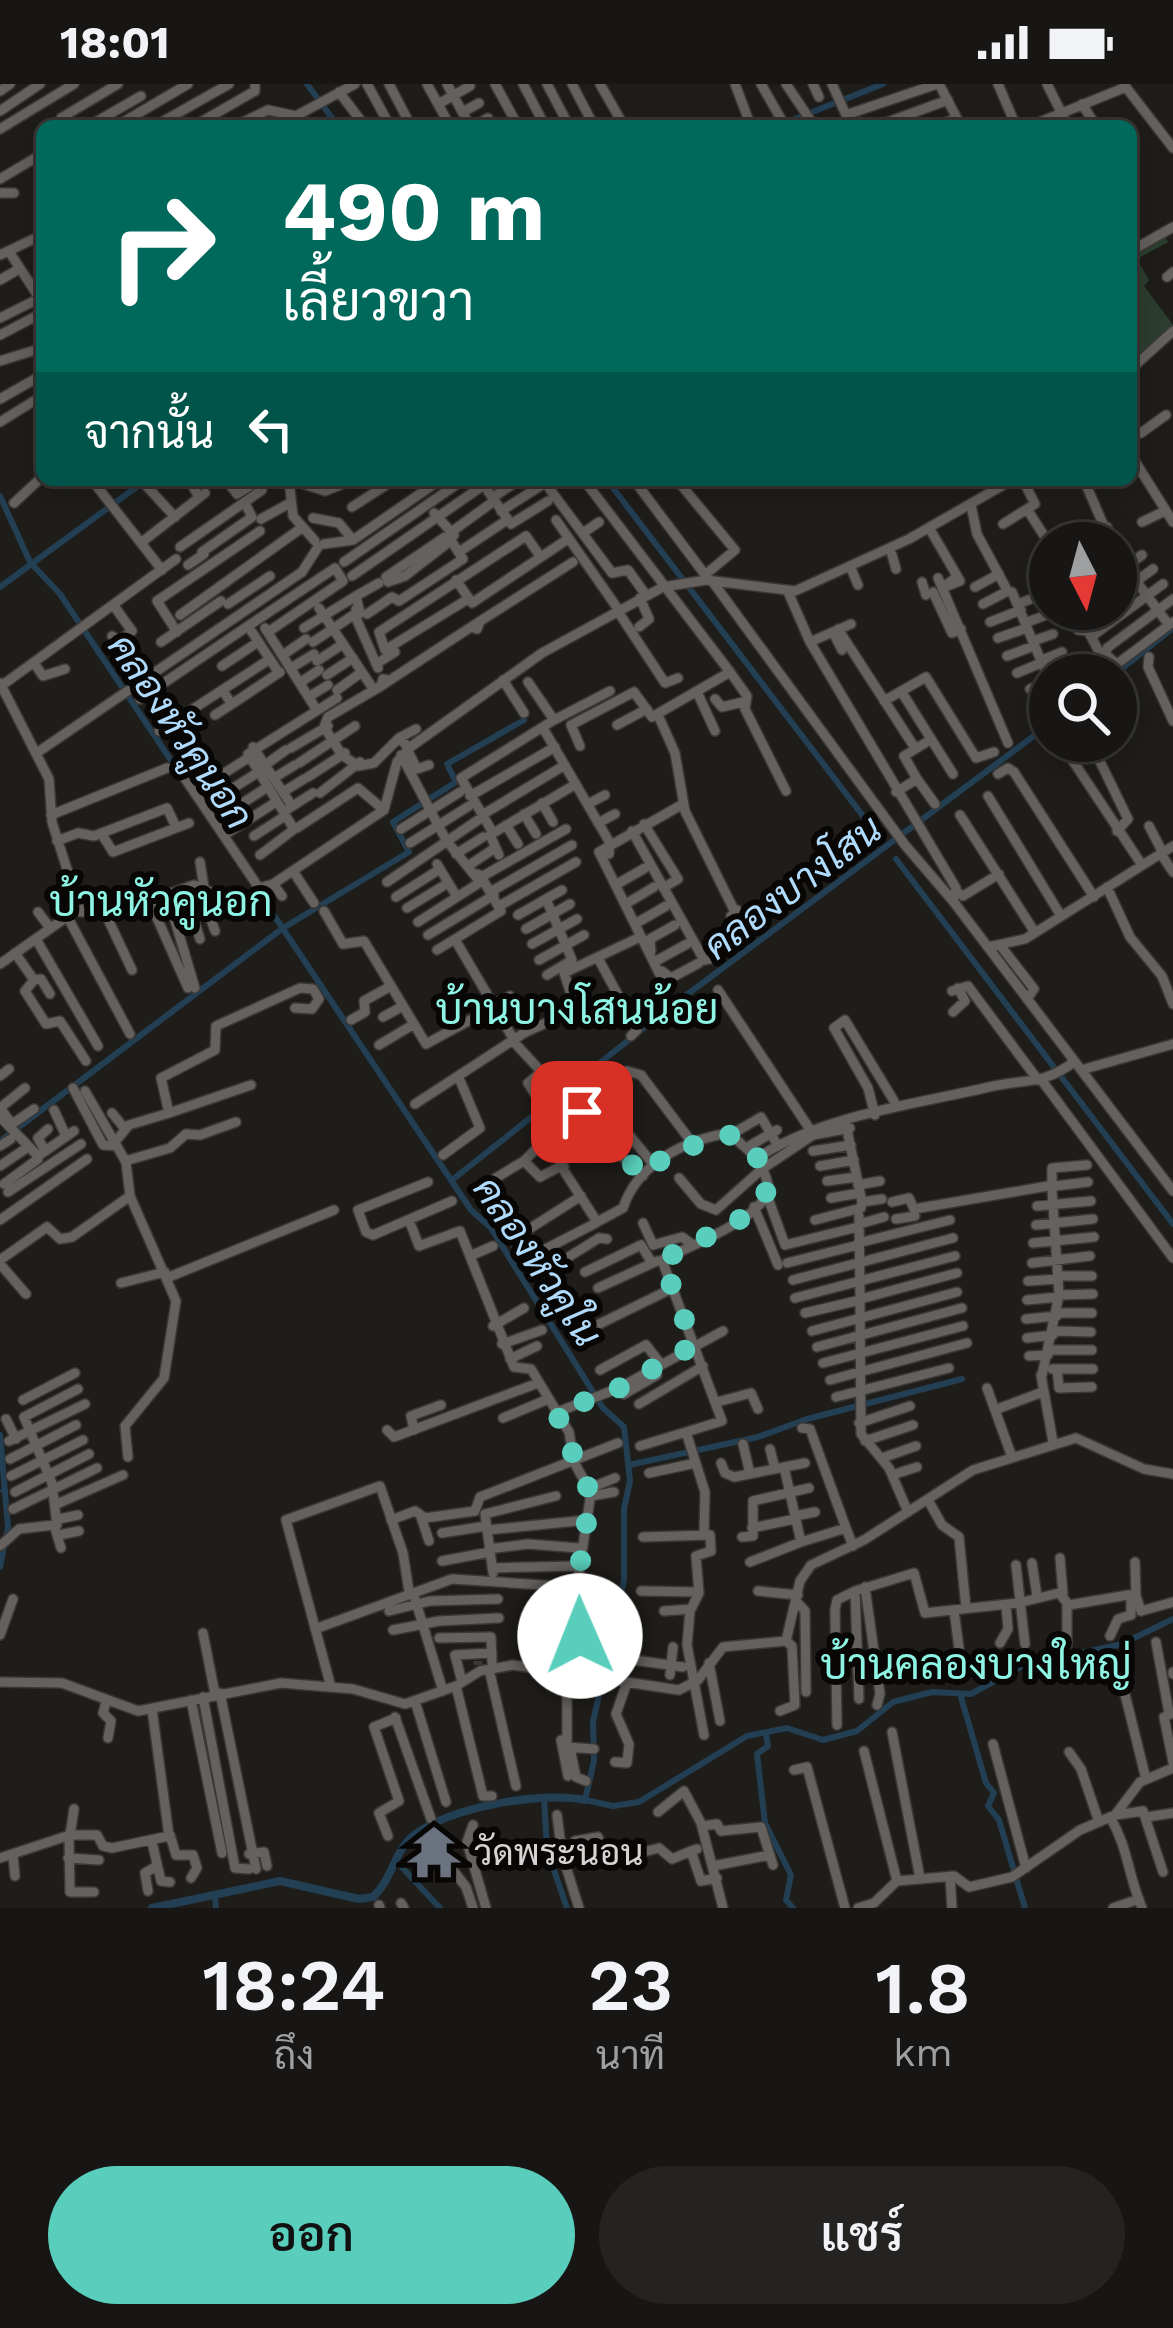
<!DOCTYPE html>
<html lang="th">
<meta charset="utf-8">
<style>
body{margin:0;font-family:"Work Sans",Sarabun,sans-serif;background:#242322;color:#f1f3f6;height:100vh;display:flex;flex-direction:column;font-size:45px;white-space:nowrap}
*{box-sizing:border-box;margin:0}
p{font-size:39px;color:#9e9fa0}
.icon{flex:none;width:66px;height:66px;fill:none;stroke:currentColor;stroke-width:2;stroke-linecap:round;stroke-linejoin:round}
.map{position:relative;height:1824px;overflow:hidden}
.drawer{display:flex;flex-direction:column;background:#171614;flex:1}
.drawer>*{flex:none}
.banner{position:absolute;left:36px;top:36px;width:1101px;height:366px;border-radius:18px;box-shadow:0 6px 30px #0003,0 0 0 3px #363534;background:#00695c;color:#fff;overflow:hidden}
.needle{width:78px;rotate:174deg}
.tools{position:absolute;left:1029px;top:438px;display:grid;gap:24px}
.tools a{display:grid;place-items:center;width:108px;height:108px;border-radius:50%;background:#171614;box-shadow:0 6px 30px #0003,0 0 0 3px #363534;font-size:60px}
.pin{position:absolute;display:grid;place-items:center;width:102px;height:102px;color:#fff;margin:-51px;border-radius:24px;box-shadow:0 6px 18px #0006}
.me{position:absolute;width:132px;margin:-66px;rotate:359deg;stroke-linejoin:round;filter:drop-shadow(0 0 9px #0008)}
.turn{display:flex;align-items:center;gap:42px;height:252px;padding:0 48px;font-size:54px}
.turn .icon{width:156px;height:156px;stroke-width:2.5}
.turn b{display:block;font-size:84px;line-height:102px}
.then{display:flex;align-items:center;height:114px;padding:0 48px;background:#0003;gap:24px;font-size:45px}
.eta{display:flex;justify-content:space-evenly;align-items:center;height:204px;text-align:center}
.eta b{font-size:72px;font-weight:600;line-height:84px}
.primary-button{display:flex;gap:24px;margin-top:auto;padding:24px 48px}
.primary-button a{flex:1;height:138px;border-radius:72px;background:#5acebc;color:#111;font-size:48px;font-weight:600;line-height:138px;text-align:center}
.primary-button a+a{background:#242322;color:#f1f3f6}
.status{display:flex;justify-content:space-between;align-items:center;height:84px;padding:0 60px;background:#171614;direction:ltr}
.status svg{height:33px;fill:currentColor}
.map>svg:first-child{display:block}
</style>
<div class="status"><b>18:01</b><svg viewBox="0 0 49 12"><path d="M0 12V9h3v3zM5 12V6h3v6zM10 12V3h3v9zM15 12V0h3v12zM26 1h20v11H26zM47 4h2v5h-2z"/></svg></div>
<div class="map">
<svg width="1173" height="1824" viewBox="0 0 1173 1824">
<rect width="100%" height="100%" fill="#1f1d1a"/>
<path fill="#2c3e2f" d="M1163 150 1168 158 1137 175 1149 196 1144 202 1173 241 1141 270 1131 264V234L1140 225 1131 229V169Z"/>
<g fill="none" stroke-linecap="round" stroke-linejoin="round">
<path stroke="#233f54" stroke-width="3" d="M0 1407H7"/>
<path stroke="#233f54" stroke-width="6" d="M307 0 338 42
M777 42 883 0
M607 396 879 753
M0 412 30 478 60 510 182 693
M0 503 142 399
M1114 591 1173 544
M896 775 1173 1140
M259 809 471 1126 491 1144 603 1324 624 1343 630 1397 624 1425V1496L593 1638 594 1677 585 1716 613 1722 639 1718 747 1652 787 1644 823 1656 857 1647 893 1618 932 1608 971 1610 1022 1582 1122 1560 1173 1535
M3 1055 283 844 409 768 393 738 456 698 447 680 524 636
M452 1096 673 921 1050 640
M0 1351 8 1443 0 1483
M629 1381 758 1353 807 1335 962 1295
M961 1613 986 1699 994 1709 988 1722 999 1736 1025 1824
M766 1650 768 1662 757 1670 765 1739 791 1791 786 1816 793 1824
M544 1713 547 1766 567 1824
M396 1777 440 1824
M215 1812 216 1824"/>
<path stroke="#233f54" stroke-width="8" d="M152 1824 280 1797 359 1815 373 1813C392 1796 394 1767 414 1751 451 1723 541 1707 585 1716"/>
<path stroke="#3a3836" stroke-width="9" stroke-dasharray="9 4.5" stroke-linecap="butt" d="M478 1577V1581"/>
<defs>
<path id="minor" d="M367 0 390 42
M389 0 411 42
M427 0 450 42
M447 0 470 42
M495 0 518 42
M523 0 545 42
M547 0 569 42
M572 0 594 42
M600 0 624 42
M735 0 749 37
M761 0 781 35
M786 0 813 40
M813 0 819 13
M832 0 851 42
M939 0 961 42
M998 0 1016 42
M1047 0 1068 42
M1125 2 1173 64
M0 7 10 0
M339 8 365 42
M440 19 470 2
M1082 20 1096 42
M0 27 40 0
M463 28 479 19
M846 31 937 0
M61 34 118 0
M120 40 188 0
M89 42 141 12
M155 42 229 0
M194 42 255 7V0
M235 42 268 26 296 32 355 0
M420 42 426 39
M474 42 488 34
M877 42 948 16
M936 42 957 34
M1030 42 1126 3
M0 45 74 0
M0 95 42 70
M0 109H14
M1131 167 1173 143
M10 169 42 218
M0 171 42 151
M1167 193 1173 188
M0 196 19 185
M0 234 40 214
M0 251 42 229
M0 277 42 264
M1131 285 1173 247
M0 315 42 291
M0 338 42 312
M1131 348 1141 349 1166 331
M1131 371 1173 438
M92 396 162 486
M141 396 175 433
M189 396 199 413
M226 396 237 410 260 396
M289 396 293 432 315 457
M291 396 325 407 353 396
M543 396 612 489 628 486 646 511
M634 396 706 492
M677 396 735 466 706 490
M1084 396 1103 440
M483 400 511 440 548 417
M492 414 519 396
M14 419 42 393
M971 421 977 450 1006 504
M352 423 394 396
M1027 425 1050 461
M501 427 542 401
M434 429 454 451 449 458
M313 434 339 439 353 456
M261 435 288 420
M556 436 618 525
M1142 438 1165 427
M1003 440 1035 420 1023 396
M1107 443 1124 480
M929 444C940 462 950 480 960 497L942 504 957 493
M450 449 494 417
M583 449 599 438
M142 458 205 409
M324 460 353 456 440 396
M180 463 262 406
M890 464 896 485
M202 468 252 433 245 419
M459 468 507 436
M344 478 463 396
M188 481 204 470
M1128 481 1142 471
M850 482 858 501
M1127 485 1169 541
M352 492 491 396
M386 493 445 453
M938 494 1008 659
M456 496 472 519 568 455
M712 497 905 761 953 817
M388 498 405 492 449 458
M922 498 926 511
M975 503 999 490
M788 508 810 558 956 804 953 817 1173 1107
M933 508 952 549 961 545
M1012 508 1050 598
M1116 512 1153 485
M468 515 385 566 379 548 526 452 540 472
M1173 515 1107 564 1106 571 1117 580 1173 538
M228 520 270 492
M983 520 1006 508
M1018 520 1039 512
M319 524 374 606
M356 525 355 534 360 529 356 512 379 499
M1069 525 1078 546 1088 547 1103 575
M1082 525 1095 550 1163 500
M617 526 665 599 678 594
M367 530 392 513 399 517 463 475 452 458
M180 531 300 445
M356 534 378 584
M990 538 1021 526
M1025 539 1046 531
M479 540 477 545 471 543 573 478
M639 543 649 535 640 514
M265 544 316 625
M304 544 356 512
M838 545 915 664
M177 548 157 517 260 447
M268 548 343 497 335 484 248 542 279 589
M833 548 842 566
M112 552 119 557 132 547 114 522
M998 554 1027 544
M1033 557 1053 550
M161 558 221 517
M313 558 352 532
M810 558 851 540
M283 571 306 555
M1007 572 1034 562
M1149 573 1148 583 1173 637
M317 577 343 560
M1040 577 1062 568
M34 579 43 592 65 585
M376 580 395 568
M222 582 258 558
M291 584 314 570
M730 588 747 612 745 625 786 707
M1017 589 1041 579
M327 591 353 574
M1060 591 1070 586
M388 596 383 595 381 602 471 543
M503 596 524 629
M301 598 319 586
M0 599 49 695 52 738 80 826
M1 602 176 475
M381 602 328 633 324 643 342 671 358 682 374 679 399 654 409 664
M1030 605 1050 596
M222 606 232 620 280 588
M337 606 362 588
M901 607 953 690
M697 608 715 647
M310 612 328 601
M140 615 248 542
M715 615 722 623 743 618
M884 617 926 593 976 674 994 668
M1039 623 1050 618
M215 631 232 620
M658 631 675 669 685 727 735 828 731 832
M554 636 610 607
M617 641 647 625
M543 644 610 759 609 770
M159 647 270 575
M399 654 416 645
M1090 657 1128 735 1117 747
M580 662 571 641 634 608 652 633 730 588 584 396
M1063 662 1142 781
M253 663 292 722
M291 664 328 642
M407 665 417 685 429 681
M38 668 302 488 318 463
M401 671 446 756 480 798 483 792 477 790
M299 679 355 642
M265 681 286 666
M182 690 259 804 273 800 282 812
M998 690 1008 684 1014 688 1094 813
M308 693 345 669
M274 694 295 681
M215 695 248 674
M917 695 904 672 930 656
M283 708 304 695
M896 708 917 695 935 720
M320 709 360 678
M470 712 555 663
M988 712 1061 832
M219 713 257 689
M542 719 553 738
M588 720 605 711
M288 725 313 709
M232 726 266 704
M524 730 536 750
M51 731 167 684
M482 731 565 681
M960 731 1034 847
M598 739 615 730
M644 740 678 795 663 804
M506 741 518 760
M292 742 248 670 337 614
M1149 742 1163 769
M297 744 358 704 384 726
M401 745 460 708
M632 747 704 876 721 873
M229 748 276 718
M101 749 113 768 189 739
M493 749 461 694 554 636 528 598
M254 752 285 732
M57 757 78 749 94 752 167 724 176 743
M410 759 469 722
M456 770 483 753
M1161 770 1173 788
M260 771 293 746
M499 771 490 751 576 700
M200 778 204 803
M437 780 457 813
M468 782 492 766
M293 787 314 819
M483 792 566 745
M387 798 478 736
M619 799 645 784
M199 802 215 847
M1107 803 1130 853 1162 892 1173 920
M492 807 572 761
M957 808 963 812 999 790
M167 810 195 904
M396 813 440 785
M546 815 572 876 547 891
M149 816 188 904
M629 818 654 803
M501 821 576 778
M407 824 448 799
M737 826 747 849
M324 827 343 860 364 857 426 960 494 923
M38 828 50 844
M173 828 195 821
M106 831 132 886
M518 831 562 806
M67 832 130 950
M640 837 666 822
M418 838 479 799
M178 843 195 839 200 855
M526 845 570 820
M428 851 494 811
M36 855 98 962
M457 859 514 956
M532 860 577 835
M1000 861 1034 905 1027 915
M988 863 1025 855 1173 762
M437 866 501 827 483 796
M651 867 650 855 675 841
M15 869 34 896 25 907 46 940 60 937 86 977
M539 876 584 851
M599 876 637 946 631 952
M656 877 687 860
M0 880 75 827 110 831 194 801 230 816 255 812 384 726 397 678 409 664 542 569 663 503 706 496 795 507 909 455 1012 396
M662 887 671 894 699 879
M34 896 41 895 50 910
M665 901 599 768 683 720
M718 906 811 1047
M952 907 968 902 1038 996
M615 911 611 919 622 937H632
M492 921 510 912 519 927
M953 928 965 917 958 904
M383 933 403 922
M351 936 365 928 364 917 391 902
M513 957 559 1007
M379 961 414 940
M1081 986 1173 960
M627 987 641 991 693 1060
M0 992 9 985
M1043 998 1173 1174
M73 1004 103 1061 117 1062
M85 1007 126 1078 130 1112 176 1217 164 1294 125 1342 128 1373
M595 1009 653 1080
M578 1017 597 1049 643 1092
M540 1018 528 999 540 989
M415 1020 524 949 576 925 564 889 638 854
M0 1024 12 1040 34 1025
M0 1024 25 1004
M54 1026 66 1052
M112 1029 125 1045
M169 1029 251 1001
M875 1031 868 1004 834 944 845 936 894 1017
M0 1033 37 1071
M845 1036 862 1118 882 1115
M556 1042 547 1053 564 1083
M739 1046 761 1033 778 1062
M115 1058 129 1041 169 1029 161 994 215 966 216 942 300 904 313 905 319 915 312 925 295 924
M751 1061 777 1046
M0 1062 11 1055
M45 1067 38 1054 48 1045
M813 1067 851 1061
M41 1070 74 1047
M443 1071 480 1044 459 994
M125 1077 170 1064 186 1050 200 1051 236 1038
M524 1077 539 1062
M0 1082 28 1063
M820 1082 854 1076
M765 1083 813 1051 850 1044
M679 1094 701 1120 716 1126 762 1085
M827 1097 857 1093
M428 1098 358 1126 366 1148 373 1151 452 1117
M4 1100 38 1075
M1052 1100V1084L1087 1081
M858 1101 880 1097
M1055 1102 1088 1098
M479 1104 524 1077 540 1093 561 1082 597 1138 623 1124C638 1079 685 1056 729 1049L757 1074
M8 1108 81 1060
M581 1112 515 1154 519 1171 526 1175 596 1139
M768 1114 785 1161 858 1143
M831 1114 860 1109
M892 1118 909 1114 914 1125
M1037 1122 1091 1117
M754 1123 778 1181
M914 1125 1048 1102
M859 1132 860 1211
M896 1135 915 1132
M0 1136 87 1075
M409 1136 419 1162 460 1147 514 1283 531 1285 569 1348 574 1378 591 1409 578 1494 575 1590
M815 1136 861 1124 862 1118
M643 1139 653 1161 682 1153 693 1161
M859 1140 884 1133
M1036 1141 1093 1135
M858 1159 950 1136
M1033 1159 1094 1153
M470 1172 493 1162
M0 1176 47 1143 60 1155 72 1153 130 1112
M787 1179 858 1161
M1032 1179 1090 1172
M0 1180 26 1210
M585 1188 641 1161 652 1179
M538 1192 599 1154 607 1155
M1060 1192H1092
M169 1193 334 1126
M793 1196 953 1154
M1028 1197 1059 1195
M121 1199 165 1188
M598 1204 657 1177
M1059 1211 1093 1210
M795 1214 955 1172
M864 1214 957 1189
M1027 1216 1059 1213
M860 1219 861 1350 889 1384 908 1428
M805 1229 856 1217
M1058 1229H1092
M1026 1235 1057 1232
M568 1239 574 1248 585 1247 675 1203
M493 1242 524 1224
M812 1247 957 1208
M1054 1247 1091 1248
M1027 1254 1053 1251
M502 1260 542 1246
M817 1263 962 1224
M1049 1266H1092
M1029 1272 1048 1271
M510 1275 537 1262
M823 1279 963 1242
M1044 1283 1042 1291 1059 1211 1052 1106
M1052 1285H1093
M1057 1285 1059 1304 1092 1303
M600 1286 646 1261 660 1279
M1041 1291 1053 1358
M830 1296 967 1259
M619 1304 624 1310 657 1291
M987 1304 1012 1373
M836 1313 949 1284
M23 1316 75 1289
M717 1318 751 1309 758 1325
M639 1320 703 1282
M1000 1324 1040 1309
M555 1329 619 1304 723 1247
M503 1334 546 1316
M6 1335 16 1355
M859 1339 910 1322
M802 1344 810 1345 846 1444
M387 1346 394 1353 538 1299
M414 1346 411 1332 441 1321
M686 1348 705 1408 704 1450
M9 1357 85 1320
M865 1357 913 1341
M743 1360 750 1390
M640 1362 722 1337 662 1176C688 1163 755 1137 767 1110 772 1100 761 1083 757 1074 823 1031 912 1021 989 1003 1028 994 1041 1002 1074 978
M770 1365 775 1385
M882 1374 916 1362
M10 1375 76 1341
M721 1379 725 1389 734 1393 805 1379
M784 1383 801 1458 846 1444 853 1462
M649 1389 696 1379
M892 1391 917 1383
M11 1392 83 1356
M590 1404 615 1394
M15 1408 89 1370
M591 1412 614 1408
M928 1416 942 1441 959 1453 966 1524
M57 1420 123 1391
M13 1425 97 1384
M795 1432 815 1428
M421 1433 429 1457
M59 1435 78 1431
M391 1436 415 1427 425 1434 475 1427 480 1413 618 1359
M57 1441 52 1399 24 1333 78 1305
M752 1444 795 1435
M487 1446 577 1437
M442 1449 486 1442
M59 1451 79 1447
M643 1453 710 1451 711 1467 696 1472 699 1509 690 1527 687 1561 704 1651
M742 1453 753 1452V1417L809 1404
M0 1462 19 1445 54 1441 61 1464
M489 1465 528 1460 579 1464 576 1482 492 1484
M1060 1474 1063 1510
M442 1477 490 1468
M750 1478 801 1458
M1135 1478 1136 1512
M1032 1479 1037 1512
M1016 1481 1025 1560
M493 1489 485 1430 556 1412
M865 1503 880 1610 877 1621
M641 1507 699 1508
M758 1507 798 1511
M415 1515 443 1607
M578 1515 607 1518 616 1526
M797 1518 805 1527 806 1608
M389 1527 430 1517 498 1515
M664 1527 691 1525
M315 1545 452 1495 573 1503
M393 1546 439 1537 499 1534
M203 1549 215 1610
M0 1551 13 1515
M1110 1552 1118 1535 1131 1531V1511
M439 1554 491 1553 492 1578
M1156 1558 1169 1629
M1000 1559 1008 1545 1006 1521
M1067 1561V1520
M620 1574 683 1583
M709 1579 720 1637
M1124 1579 1118 1582 1146 1695
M489 1585 516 1702
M1091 1586 1118 1582
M567 1588V1663L594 1665
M1173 1588V1590
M670 1591 673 1563
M461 1594 455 1571 492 1569
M953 1595 961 1580 954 1526
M0 1598 62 1599 138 1627 281 1599 353 1605 405 1620 456 1602 480 1587 513 1581 679 1606 698 1596 723 1563 786 1557 800 1497 811 1481 864 1456 973 1386 1076 1354 1144 1385 1173 1390
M456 1602 483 1712H492
M331 1603 286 1436 380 1402 403 1469 409 1507
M220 1609 256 1785
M203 1613 235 1784 249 1785
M859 1615 855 1507 914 1489 925 1529 1018 1519 1059 1509 1069 1521 1128 1511 1136 1512 1141 1527 1173 1518
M191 1616 222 1769
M415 1617 446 1718
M106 1618 103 1629 111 1637 108 1654
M780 1627 795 1621 792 1562 786 1557
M1173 1629 1164 1633 1173 1678
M395 1633 431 1735
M837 1641 835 1526 837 1516 855 1507
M892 1648 920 1794
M561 1656 568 1692
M993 1660 1026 1784
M570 1664 576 1693 586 1697
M864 1667 897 1797
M1069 1668 1081 1685 1099 1738
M615 1678 627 1679 629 1660 616 1630 626 1601
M794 1686 807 1683 845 1824
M658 1728 684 1707 701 1739 723 1824
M557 1731 562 1770 579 1824
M1115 1731 1143 1727 1163 1788
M1110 1733C1128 1763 1128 1791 1142 1824
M1147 1733 1173 1729
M473 1741 467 1758 486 1824
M702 1742 717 1740 721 1747 761 1743 773 1781
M69 1751 70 1808H94
M70 1751 74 1725
M170 1751 176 1771H193L197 1784 191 1794
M388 1752 379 1729 399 1717 374 1643 396 1634
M575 1757 598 1753 607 1777 659 1764 672 1775 691 1767
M152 1758 161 1797 170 1798
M697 1765 691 1767 701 1797 717 1794
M249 1770 264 1768 267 1782
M13 1772 15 1792
M0 1774 70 1751H97L103 1762 112 1764 169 1752 152 1625
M68 1774 99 1776
M445 1776 466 1803 473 1824
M713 1782 770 1771
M950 1792 952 1824
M148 1807 145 1789 157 1782
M401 1819 404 1824
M379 1821 380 1824
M858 1824 874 1819 897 1797 954 1792 969 1803 1012 1793 1080 1746 1115 1731 1140 1698 1173 1684
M1113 1824 1139 1815"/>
</defs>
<use href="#minor" stroke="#3a3837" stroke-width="12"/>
<use href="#minor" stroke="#64615e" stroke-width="9"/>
</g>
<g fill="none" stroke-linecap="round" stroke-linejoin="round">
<path stroke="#5acebc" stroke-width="21" stroke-dasharray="0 37.8" d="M580 1552 578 1494 591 1409 574 1378 569 1348 555 1329 619 1304 694 1261 662 1176 739 1136 769 1105 757 1073 734 1050 670 1068 643 1092 582 1028"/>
</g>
<defs>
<symbol id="temple-bare" viewBox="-9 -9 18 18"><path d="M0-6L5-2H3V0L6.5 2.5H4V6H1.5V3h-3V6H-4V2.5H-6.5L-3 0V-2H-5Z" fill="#6b7280" stroke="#080706" stroke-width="2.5" paint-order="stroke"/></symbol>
</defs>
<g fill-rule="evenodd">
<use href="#temple-bare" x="396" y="1730" width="76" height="76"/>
</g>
<g text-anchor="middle" stroke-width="12" stroke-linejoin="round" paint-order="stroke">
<g font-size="36" fill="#d6d4d3" stroke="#080706" text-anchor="start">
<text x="474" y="1781">วัดพระนอน</text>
</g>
<g font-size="39" font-style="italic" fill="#b1dbfc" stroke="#080706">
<text transform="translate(181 647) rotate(56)" y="14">คลองหัวคูนอก</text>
<text transform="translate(792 803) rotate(-37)" y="14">คลองบางโสน</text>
<text transform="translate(538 1177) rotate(56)" y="14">คลองหัวคูใน</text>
</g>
<g font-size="42" fill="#8ef5e4" stroke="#080706">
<text x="161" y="832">บ้านหัวคูนอก</text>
<text x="577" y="940">บ้านบางโสนน้อย</text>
<text x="976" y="1595">บ้านคลองบางใหญ่</text>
</g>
</g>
</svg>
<div class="tools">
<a><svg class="needle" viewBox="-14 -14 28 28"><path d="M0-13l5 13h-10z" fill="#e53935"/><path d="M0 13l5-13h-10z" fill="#9e9fa0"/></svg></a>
<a><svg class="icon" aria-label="search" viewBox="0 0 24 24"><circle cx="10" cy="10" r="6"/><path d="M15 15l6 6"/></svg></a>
</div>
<div class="pin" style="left:582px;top:1028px;background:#d93025"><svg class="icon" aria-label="arrive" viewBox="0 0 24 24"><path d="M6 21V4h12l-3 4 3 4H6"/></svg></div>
<svg class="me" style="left:580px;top:1552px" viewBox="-20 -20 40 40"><circle r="19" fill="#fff"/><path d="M0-13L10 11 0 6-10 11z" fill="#5acebc"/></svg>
<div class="banner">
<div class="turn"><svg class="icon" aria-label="right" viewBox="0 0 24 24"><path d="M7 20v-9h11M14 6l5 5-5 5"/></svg><div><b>490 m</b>เลี้ยวขวา</div></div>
<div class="then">จากนั้น<svg class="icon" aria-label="left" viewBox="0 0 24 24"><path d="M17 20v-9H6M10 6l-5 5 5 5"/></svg></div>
</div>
</div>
<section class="drawer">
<div class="eta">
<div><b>18:24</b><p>ถึง</p></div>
<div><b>23</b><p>นาที</p></div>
<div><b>1.8</b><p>km</p></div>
</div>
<div class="primary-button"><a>ออก</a><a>แชร์</a></div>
</section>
